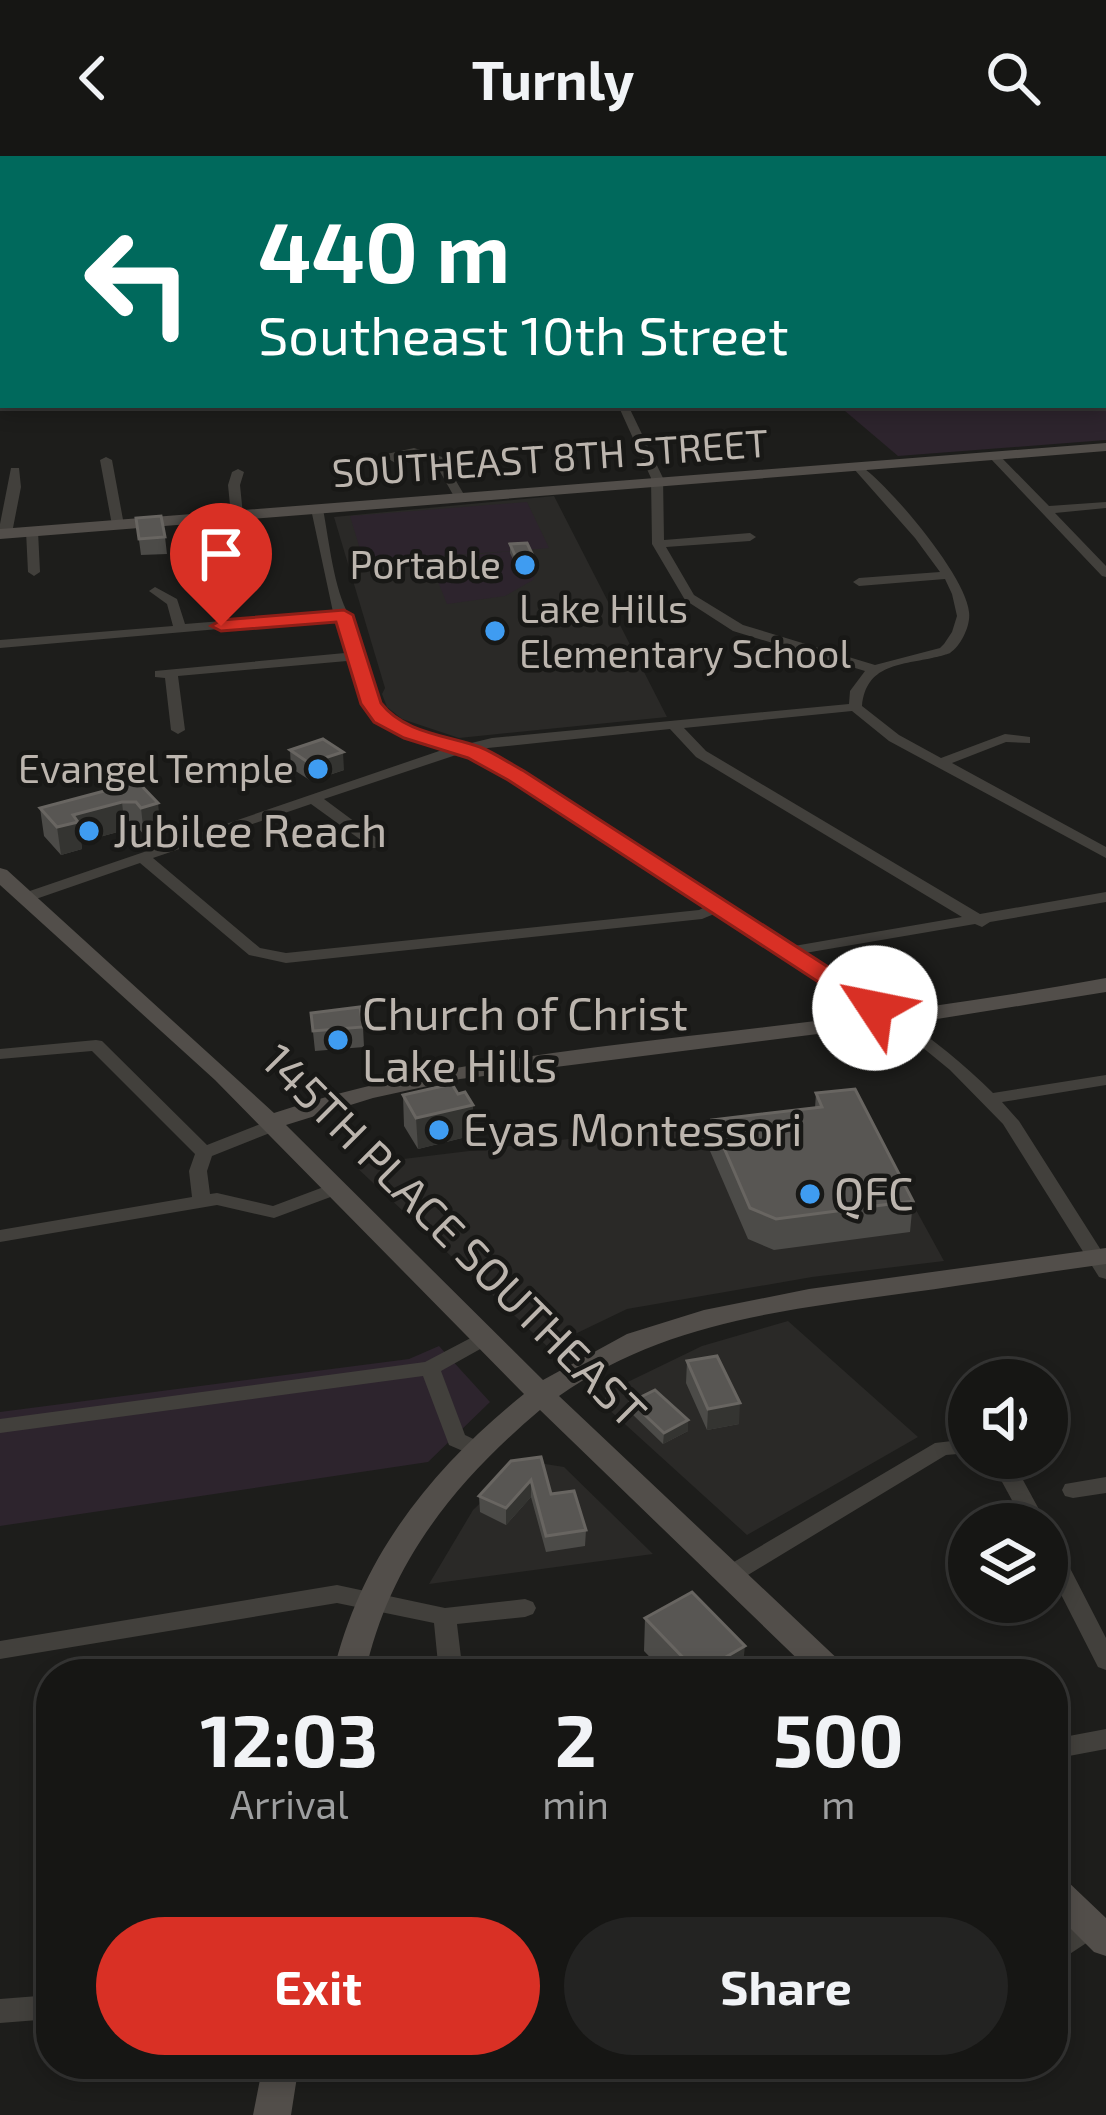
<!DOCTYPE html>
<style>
body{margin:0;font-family:"Exo 2",sans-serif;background:#232322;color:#f1f3f6;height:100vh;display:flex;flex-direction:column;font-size:45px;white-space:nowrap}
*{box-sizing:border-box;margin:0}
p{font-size:39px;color:#9e9fa0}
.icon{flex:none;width:66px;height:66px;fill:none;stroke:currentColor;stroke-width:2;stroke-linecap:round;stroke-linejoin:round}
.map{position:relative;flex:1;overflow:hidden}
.drawer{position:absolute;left:36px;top:1503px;width:1032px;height:420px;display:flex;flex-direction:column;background:#161614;border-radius:48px;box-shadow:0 6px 18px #0003,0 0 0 3px #353534}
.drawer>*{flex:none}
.top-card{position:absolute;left:0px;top:0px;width:1107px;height:252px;box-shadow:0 6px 18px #0003,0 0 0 3px #353534;background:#00695c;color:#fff;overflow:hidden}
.buttons{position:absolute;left:948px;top:1203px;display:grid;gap:24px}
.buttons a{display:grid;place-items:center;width:120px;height:120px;border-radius:50%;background:#161614;box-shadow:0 6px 18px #0003,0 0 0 3px #353534;font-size:60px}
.pin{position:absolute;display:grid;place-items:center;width:102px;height:102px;color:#fff;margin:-123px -51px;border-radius:50% 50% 50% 0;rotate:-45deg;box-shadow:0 0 12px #0007}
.pin .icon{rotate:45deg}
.me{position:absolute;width:132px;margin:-66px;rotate:304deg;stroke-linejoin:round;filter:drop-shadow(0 0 9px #0008)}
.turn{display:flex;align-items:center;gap:42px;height:252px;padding:0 60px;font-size:54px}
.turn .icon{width:156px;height:156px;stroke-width:2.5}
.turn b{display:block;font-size:84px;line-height:102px}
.eta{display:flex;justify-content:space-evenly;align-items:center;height:204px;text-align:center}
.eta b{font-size:72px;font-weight:700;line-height:84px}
.cta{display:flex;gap:24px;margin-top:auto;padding:24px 60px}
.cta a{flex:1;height:138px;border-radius:72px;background:#d93025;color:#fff;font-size:48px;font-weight:700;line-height:138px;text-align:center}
.cta a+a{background:#232322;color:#f1f3f6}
header{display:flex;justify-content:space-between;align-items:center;height:156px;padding:0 60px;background:#161614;font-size:54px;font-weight:700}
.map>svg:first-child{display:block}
</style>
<header><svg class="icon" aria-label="back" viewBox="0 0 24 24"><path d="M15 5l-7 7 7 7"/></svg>Turnly<svg class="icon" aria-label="search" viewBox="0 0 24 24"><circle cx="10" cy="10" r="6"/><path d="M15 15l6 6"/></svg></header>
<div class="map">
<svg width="1106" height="1959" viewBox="0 0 1106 1959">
<rect width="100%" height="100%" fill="#1d1d1b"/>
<path fill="#2a2927" d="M554 340 667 561 459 582 402 563 387 551 382 538 385 532 334 361Z
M858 948 944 1105 812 1121 627 1153 548 1191 354 1009Z
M788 1165 918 1281 747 1379 605 1250V1237L702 1190Z
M539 1307 564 1311 653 1398 429 1428 473 1354 516 1313Z"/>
<path fill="#2d242d" d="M1106 0V284L898 300 838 249H1104V3H1049Z
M527 346 549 392 527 394 536 414 533 424 505 440 447 448 429 403 523 394 372 405 363 403 350 360Z
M439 1190 490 1246 428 1306 0 1370V1256L409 1203Z"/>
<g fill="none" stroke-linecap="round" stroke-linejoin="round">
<path stroke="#413530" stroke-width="3" d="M288 0 303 3"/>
<path fill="#42403c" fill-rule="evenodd" d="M512 0H521L524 3H515Z
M697 0H706L708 3H699Z
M0 152H3V158H0Z
M0 245H3V249H8L0 251Z
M618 249H628L663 322 664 384 750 377 756 381 750 385 666 391 694 439 743 469 875 509 940 492 944 488 952 476 957 460 952 438 945 423 859 430 853 426 859 422 940 416 915 382 854 313V309L858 308C888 327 966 420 969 456 971 469 961 490 950 497 949 498 933 502 932 502 899 509 866 509 862 550L899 579 941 602 1005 578 1030 581V587L1006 586 952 607 1106 691V702L889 585 852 555 684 572 706 595 980 758 1106 736V746L990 766 982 771 975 768 805 797C872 841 937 881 993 937L1106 919V929L1002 946 1019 965 1106 1102V1123L1099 1121 1003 968 950 914 911 882 719 756 702 763 286 807 249 799 140 707 33 744H21L19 741 21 738 445 593C383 577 372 563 347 505L178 520 185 574 178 578 171 574 165 522 155 521V515L345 497 335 463 0 492V484L173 470 167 448 149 435 155 431 177 443 185 468 333 456 311 353 317 350 323 353C329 384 334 434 349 459L350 471 372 533 385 553 400 567 419 576 463 589 492 582 849 548 850 535 865 515 733 475 685 444 652 388 651 322ZM670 573 696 601 962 761 794 790 506 608 478 593ZM462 597 496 614 709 749 699 754 286 797 260 792 153 702 311 648 372 692H382V686L324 643Z
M414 292 442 301 466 342 464 344H456L434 305 426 303 397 308 382 299Z
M990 298H998L1049 350 1106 346V352L1055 357 1106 410V421L1102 420 990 302Z
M106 301 112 304 124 369 118 373 112 369 100 304Z
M11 312H19L21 331 12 377 6 381 0 377V368Z
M238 313 244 316 240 329 243 359 237 363 231 359 228 329 232 316Z
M32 371 38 375 40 416 34 420 28 416 26 375Z
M96 884 102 885 207 989 268 965H280L283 969 280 973 212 1000 207 1015 210 1038 217 1037 273 1050 337 1026 346 1032 344 1036 274 1062 217 1049 0 1086V1074L192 1041 189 1015 195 998 92 895 0 903V893Z
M484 1175 491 1177 494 1182 491 1187 441 1215 465 1279 486 1289 490 1294 486 1299 479 1302 449 1289 423 1220 0 1277V1263L425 1206Z
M969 1283V1297L946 1299 738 1425 730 1427 722 1425 719 1419 722 1413 935 1287Z
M989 1302H1011L1047 1368H1025Z
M1106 1321V1337L1073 1342 1065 1340 1062 1334 1065 1328Z
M1047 1381 1055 1383 1106 1482V1514L1098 1511 1047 1411Z
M337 1429 445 1452 525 1443 533 1446 536 1452 533 1458 525 1461 457 1468 463 1518H439L434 1467 337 1447 0 1503V1485Z
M1106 1573V1593L1053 1603V1583Z
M1091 1759 1100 1762 1104 1770 1100 1778 1053 1809V1782Z
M51 1839V1863L0 1867V1843Z"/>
<path fill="#524e4a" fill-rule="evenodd" d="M1106 287V295L0 383V373Z
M0 712 7 714 274 957C409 912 548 897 688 880 828 864 967 848 1106 822V836L937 863 460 923 373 942 286 969 543 1224 627 1178 704 1154 809 1133 1106 1092V1108C1039 1117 973 1128 906 1137 784 1154 662 1167 559 1240L844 1509 849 1518H813L540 1254C455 1326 389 1407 365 1518H333C360 1401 432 1312 524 1238L215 924 0 729Z
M1053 1718 1065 1723 1106 1762V1800L1094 1796 1053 1755Z
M263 1908H299L291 1959H253Z"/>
<path fill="#615d58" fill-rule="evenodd" d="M845 0H859L861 3H847Z
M1104 218 1106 219V229L1104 228Z"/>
</g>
<path fill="#4c4b48" d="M136 362 165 381 167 398 141 399Z
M510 388 535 404V412L518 414 510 397Z
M290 594 344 614 311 625 291 612Z
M119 627 161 674 144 679 140 674H125L81 686 82 693 61 699 44 680 40 652 120 631Z
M311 857 363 871 364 891 315 895Z
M816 937 913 1045 910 1076 774 1094 748 1083 710 995 712 964 815 952Z
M458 938 474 979 418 993 404 970 403 939Z
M687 1205 739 1268 707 1274 686 1227Z
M631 1246 688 1264V1275L663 1288 630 1256Z
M511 1305 551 1338 586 1374 585 1390 546 1396 531 1341 506 1369 480 1356 479 1340Z
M645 1462 742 1518H666L644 1495Z"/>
<path fill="#343431" d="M0 79H3V98H0Z
M343 596 344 614 311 625 309 607Z
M122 646 125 674 81 686 82 693 61 699 57 671 73 659Z
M158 647 161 674 144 679 141 652Z
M473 949 474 979 418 993 416 962Z
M740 1247 739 1268 707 1274 708 1253Z
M688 1264V1275L663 1288 664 1277Z
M531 1324V1341L506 1369V1352Z
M745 1490 742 1518H698V1517Z"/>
<path fill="#585653" stroke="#686561" stroke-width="3" d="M0 34 3 35V79H0Z
M161 360 165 381 139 383 136 362Z
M527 387 535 404 518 406 510 388Z
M323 583 343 596 309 607 290 594Z
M135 623 158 647 141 652 136 646H122L73 659 78 666 57 671 40 652 123 630 119 627Z
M360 851 363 871 313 875 311 857Z
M452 928 458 938 465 936 473 949 416 962 403 939Z
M855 933 913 1045 776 1063 750 1052 712 964 822 951 816 937Z
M717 1200 740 1247 708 1253 687 1205Z
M655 1234 688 1264 664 1277 631 1246Z
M541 1301 551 1338 574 1335 586 1374 546 1380 531 1324 506 1352 479 1340 511 1305Z
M692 1436 745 1490 698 1517 645 1462Z"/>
<path fill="#d93025" stroke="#8d1f18" stroke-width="3" d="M344 454 353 459 381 547C404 577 446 579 480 591 495 597 509 607 524 615L884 847 888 852 884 857H866L508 624 468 602 404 582 374 566 361 548 336 466 221 475 211 470 221 464Z"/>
<g fill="#3f9cf1" stroke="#181816" stroke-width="4.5">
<circle cx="525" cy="409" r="12"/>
<circle cx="495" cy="475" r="12"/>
<circle cx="318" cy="613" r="12"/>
<circle cx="89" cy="675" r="12"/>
<circle cx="338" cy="884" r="12"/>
<circle cx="439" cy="974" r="12"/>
<circle cx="810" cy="1038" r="12"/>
</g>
<g text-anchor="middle" stroke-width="9" stroke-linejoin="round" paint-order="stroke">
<g font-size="39" fill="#bcb5ae" stroke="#181816">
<text transform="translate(550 302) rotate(-4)" y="14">SOUTHEAST 8TH STREET</text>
</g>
<g font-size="39" fill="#bcb5ae" stroke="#181816" text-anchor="end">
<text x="501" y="423">Portable</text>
<text x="519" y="467" text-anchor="start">Lake Hills<tspan x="519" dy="45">Elementary School</tspan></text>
<text x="294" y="627">Evangel Temple</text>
</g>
<g font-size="45" fill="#bcb5ae" stroke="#181816" text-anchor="start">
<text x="113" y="691">Jubilee Reach</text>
<text x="362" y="874">Church of Christ<tspan x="362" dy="52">Lake Hills</tspan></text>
<text x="463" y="990">Eyas Montessori</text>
<text x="834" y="1054">QFC</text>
</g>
<g font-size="45" fill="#bcb5ae" stroke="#181816">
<text transform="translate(454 1080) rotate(45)" y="16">145TH PLACE SOUTHEAST</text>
</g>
</g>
</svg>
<div class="buttons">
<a><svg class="icon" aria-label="sound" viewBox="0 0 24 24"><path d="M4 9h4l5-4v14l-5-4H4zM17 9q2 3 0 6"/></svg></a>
<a><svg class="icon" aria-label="layers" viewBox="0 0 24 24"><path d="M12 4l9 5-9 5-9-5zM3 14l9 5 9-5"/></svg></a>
</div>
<div class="pin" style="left:221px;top:470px;background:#d93025"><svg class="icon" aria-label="arrive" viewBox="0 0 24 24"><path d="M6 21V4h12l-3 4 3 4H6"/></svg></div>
<svg class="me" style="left:875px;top:852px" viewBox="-20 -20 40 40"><circle r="19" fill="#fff"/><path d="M0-13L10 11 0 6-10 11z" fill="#d93025"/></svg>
<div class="top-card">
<div class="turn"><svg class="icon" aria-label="left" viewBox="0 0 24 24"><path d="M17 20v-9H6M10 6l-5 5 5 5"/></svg><div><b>440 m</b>Southeast 10th Street</div></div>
</div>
<section class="drawer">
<div class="eta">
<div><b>12:03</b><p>Arrival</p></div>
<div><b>2</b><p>min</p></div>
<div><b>500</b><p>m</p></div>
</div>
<div class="cta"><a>Exit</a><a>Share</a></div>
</section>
</div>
